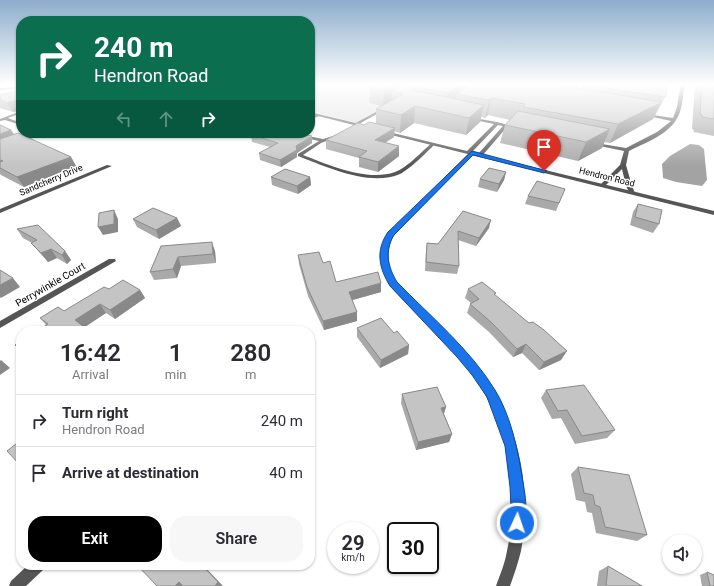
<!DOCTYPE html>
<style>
body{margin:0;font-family:Roboto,sans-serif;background:#f7f7f7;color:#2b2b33;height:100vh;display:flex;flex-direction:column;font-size:15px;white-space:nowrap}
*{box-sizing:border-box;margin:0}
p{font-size:13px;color:#7c7c81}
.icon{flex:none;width:22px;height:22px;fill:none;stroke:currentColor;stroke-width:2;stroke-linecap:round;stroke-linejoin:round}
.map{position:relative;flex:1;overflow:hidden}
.drawer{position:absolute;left:16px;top:326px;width:299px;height:244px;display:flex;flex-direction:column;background:#fff;border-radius:16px;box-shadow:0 1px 3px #0004}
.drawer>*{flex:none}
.top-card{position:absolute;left:16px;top:16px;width:299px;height:122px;border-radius:16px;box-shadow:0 1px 3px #0004;background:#0b6e4f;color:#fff;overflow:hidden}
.fabs{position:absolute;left:662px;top:534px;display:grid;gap:8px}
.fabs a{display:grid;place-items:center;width:40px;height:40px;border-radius:50%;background:#fff;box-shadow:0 1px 3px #0004;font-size:20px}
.speed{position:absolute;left:327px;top:522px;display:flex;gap:8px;font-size:20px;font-weight:700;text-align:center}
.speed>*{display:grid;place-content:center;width:52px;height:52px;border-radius:50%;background:#fff;box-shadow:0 1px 3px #0004;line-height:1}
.speed small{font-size:10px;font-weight:400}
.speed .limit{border:2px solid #111;border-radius:6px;background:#fff;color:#111}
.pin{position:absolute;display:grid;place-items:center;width:34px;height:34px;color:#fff;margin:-41px -17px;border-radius:50% 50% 50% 0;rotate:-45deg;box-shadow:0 0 4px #0007}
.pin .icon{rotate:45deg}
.me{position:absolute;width:44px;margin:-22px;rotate:3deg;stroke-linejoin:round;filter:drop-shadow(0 0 3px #0008)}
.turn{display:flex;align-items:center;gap:14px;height:84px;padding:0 12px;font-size:18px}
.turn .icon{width:52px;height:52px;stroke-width:2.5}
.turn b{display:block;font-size:28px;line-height:34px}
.lanes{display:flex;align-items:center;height:38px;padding:0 12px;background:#0003;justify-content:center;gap:20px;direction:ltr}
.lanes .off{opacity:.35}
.eta{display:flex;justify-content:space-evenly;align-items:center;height:68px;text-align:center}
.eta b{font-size:24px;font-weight:600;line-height:28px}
.button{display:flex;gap:8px;margin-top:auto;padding:8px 12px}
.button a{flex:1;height:46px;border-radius:16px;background:#000;color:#fff;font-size:16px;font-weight:600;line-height:46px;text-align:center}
.button a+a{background:#f7f7f7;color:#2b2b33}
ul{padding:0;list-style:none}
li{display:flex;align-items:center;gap:12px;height:52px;padding:0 12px;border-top:1px solid #e1e1e2}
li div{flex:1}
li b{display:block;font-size:15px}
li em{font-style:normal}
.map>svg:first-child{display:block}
</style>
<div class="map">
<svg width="714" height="586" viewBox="0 0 714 586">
<rect width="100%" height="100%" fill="#fff"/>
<path fill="#dcdcdc" d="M310 84H397L379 110 357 123 310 111Z"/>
<path fill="#a3a3a3" d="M690 144 699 145 704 149 707 180 702 186 676 182 663 178 662 164 670 156Z"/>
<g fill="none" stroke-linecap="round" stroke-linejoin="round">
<path fill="#555" fill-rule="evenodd" d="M21 86V88L0 90V88Z
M383 108 386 109 357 125 354 124Z
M21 111V113L8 118 21 123V125L5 120 0 121V119Z
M319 114 321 115 320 116 310 119V117Z
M41 133H47L22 142 19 141Z
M285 133H293L323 139 343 133V135L321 143 303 155C329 165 367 182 395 172 407 168 422 151 432 143L435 144C427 152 410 169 400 174 370 187 327 167 298 156V154L319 141Z"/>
<path fill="#555" fill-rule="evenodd" d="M681 84H685C683 93 683 103 680 112 673 133 647 142 629 151L626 165 632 186 635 193 634 194H630L626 186 622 169 605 186H601V184L620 165 624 151 590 144V142L626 148 657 132 671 121 644 115 646 114 673 118 677 107Z
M469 117 497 122 516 127 514 128 507 127 482 156H478V154L503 126 498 125 472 152 475 153 474 154 394 235C385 252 388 266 396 283 423 312 454 337 478 368 518 418 533 489 521 551 518 563 514 575 510 586H496C500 575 505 563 507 551 520 491 508 425 473 375 449 342 417 316 390 286 380 268 377 251 389 233L469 153 467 152V151L494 124 469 119Z
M107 165 112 166 0 213V209Z
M109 259H115L116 261 0 328V321Z
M28 565H45L43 570 26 586H9L11 581Z"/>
<path fill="#555" fill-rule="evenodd" d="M310 112 368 126V127L366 128 310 114Z
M385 131 714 211V215L383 133V132Z"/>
</g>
<path fill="#a9a9a9" d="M376 84H580L577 88H580L582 84 665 97 653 119 610 143 604 142 602 148 578 161 500 143 505 125 510 120 488 115 485 118 481 117 480 122 466 135 414 123 400 133 394 131V137L385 143 399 146V156L378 172 359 167V158L326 149V140L364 125 376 123V109L382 106 369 103 370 87Z
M695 84H714V136L694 132 693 129H692Z
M21 90V115H20L18 111 13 112 0 108V95Z
M0 125 11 130 14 134 71 157 76 166 24 187 1 175 0 174Z
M251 135 312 143 297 153V157L281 167 260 160 259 153 270 147 252 142Z
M506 172 504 180 497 192 478 187 480 179Z
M271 177H310L311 185 298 194 272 185Z
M565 189 556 211 525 204 528 196Z
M638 204 659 224 653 233 630 225 633 212Z
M463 211 489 228 476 246 458 240 459 266 457 274 425 271 426 251 427 243 438 244Z
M177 218 181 226 159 239 137 227 133 219Z
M17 229 65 251 71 260 67 264 57 258 48 262 38 251 32 243 23 238Z
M161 246 215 251 216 263 181 266 177 278 154 280 150 272Z
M298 255 323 263 336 282 381 292 352 300 357 321 324 330 308 296 299 264Z
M109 289 140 290 145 298 115 319 106 313 84 327 46 325 40 318 64 311Z
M468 289 495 295 561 360 539 370 522 353 513 357 489 332 467 313 470 304 471 303 465 298Z
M357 328 394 333 409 345 408 354 380 368 357 337Z
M546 390 615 430 607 438 575 444 561 418 552 419 541 398Z
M402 394 446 407 444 414 452 434 449 442 416 450 401 403Z
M578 467 647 535 637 541 596 533 592 513 587 512 585 502 576 500 571 474Z
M608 566 642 586H597L599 571Z
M707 572 714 586H702L700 575Z"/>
<path fill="#898989" d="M395 84H408L403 94 392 91V101L383 106 384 90Z
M463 84H482L456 94 455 103 446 109 448 93Z
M574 84H580L568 98Z
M415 87 413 103 411 89Z
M491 98 488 115 485 118 489 100Z
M16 100 20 107 14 105 18 111 13 112 7 103Z
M662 102 653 119 610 143 618 124Z
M484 105 480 122 466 135 469 118Z
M415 106 414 123 400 133 401 115Z
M395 128 394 137 375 149V140Z
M610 129 602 148 578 161 586 142Z
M11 130 17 140 0 145V134Z
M312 136V143L297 153V157L281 167 280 160 296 146Z
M399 146V156L378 172V162Z
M71 157 76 166 24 187 17 177Z
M506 172 504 180 497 192 499 184Z
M310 177 311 185 298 194 297 186Z
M114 210 118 219V232L103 235 98 227Z
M177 218 181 226 159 239 156 230Z
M491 220 489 228 476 246 479 238Z
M212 242 215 251 216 263 213 254Z
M51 249 57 258 48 262 41 253Z
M65 251 71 260 67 264 62 255Z
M178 257 181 266 177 278 173 269Z
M13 278 20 287 1 298 0 297V285Z
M381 283V292L349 301V292Z
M140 290 145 298 115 319 110 310Z
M100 304 106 313 82 329 75 320Z
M357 312V321L324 330 323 321Z
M526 344 522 353 513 357 517 349Z
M409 345 408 354 380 368 381 360Z
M567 351 561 360 539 370 544 362Z
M1 360 10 368 0 375V361Z
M446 407 443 415 441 408Z
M452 434 449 442 416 450 418 442Z
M202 565H203L223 586H215Z
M179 582 185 586H175Z"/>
<path fill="#c4c4c4" stroke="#898989" d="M376 84H395L384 90 370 87Z
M406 84H463L448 93 415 87 411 89 412 90 484 105 469 118 415 106 401 115 376 109 403 94 392 91Z
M472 84H552L662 102 618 124 523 107 525 104 491 98 489 100 456 94Z
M581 84H669L665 97Z
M702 84H714V119L702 117V115L700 114Z
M21 90V107L14 105 17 104 16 100 7 103 0 100V95Z
M518 111 610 129 586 142 505 125Z
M369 122 395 128 375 140 399 146 378 162 359 157 367 151 326 140 358 123 364 125Z
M0 125 11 130 0 134Z
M18 133 71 157 17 177 0 168V162L3 161 0 160V139Z
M255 133H299L312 136 296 146 297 150 280 160 259 153 278 143 251 135Z
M489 168 506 172 499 184 480 179Z
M285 169 310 177 297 186 271 177Z
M537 181 565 189 559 203 528 196Z
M638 204 662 210 659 224 635 217Z
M153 208 177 218 156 230 133 219Z
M114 210V224L98 227 99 213Z
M463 211 491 220 479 238 458 231 459 266 426 262 427 243 438 244Z
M38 225 65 251 62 255 51 249 41 253 31 243 37 240 17 229Z
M212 242 213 254 178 257 173 269 150 272 161 246Z
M319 252 323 263 330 261 336 282 378 272 381 283 349 292 357 312 323 321 307 287 298 255Z
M0 270 13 278 0 285Z
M123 280 140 290 110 310 100 304 75 320 87 329 84 331H37L48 324 40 318 58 307 64 311 104 287 109 289Z
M482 282 496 293 494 294 529 323 533 322 544 330 567 351 544 362 526 344 517 349 492 323 470 304 479 299 468 289Z
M381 318 394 333 397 331 409 345 381 360 357 328Z
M21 341V350L15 345Z
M584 385 615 430 582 436 567 410 558 411 546 390Z
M437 387 446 407 441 408 452 434 418 442 402 394Z
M21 440V466L7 451Z
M578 467 629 475 647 535 605 527 600 507 595 505 593 495 584 493Z
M137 565H202L218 582 215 586H183L179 582 175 586H157Z
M608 566 642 586H606Z
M707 572 714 575V586H710Z"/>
<linearGradient id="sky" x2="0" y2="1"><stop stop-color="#8cadcc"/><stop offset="0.51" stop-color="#fff"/><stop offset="1" stop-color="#fff" stop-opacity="0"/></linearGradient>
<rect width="714" height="166" fill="url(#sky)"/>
<path fill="#1a73e8" stroke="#114b97" d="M472 151 547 171 544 173 473 155 394 235C384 251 388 267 397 282 430 316 470 349 495 390 510 414 518 449 522 477 525 493 529 512 522 528L517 530 512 528 510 523 511 508 510 487 505 446 487 397 472 375 457 357 390 286C379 268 375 251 388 232Z"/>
<g text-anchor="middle" stroke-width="3" stroke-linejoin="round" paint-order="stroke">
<g font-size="9" fill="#000" stroke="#fff">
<text transform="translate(607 177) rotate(14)" y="3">Hendron Road</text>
<text transform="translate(51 180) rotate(-23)" y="3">Sandcherry Drive</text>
</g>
<g font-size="10" fill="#000" stroke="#fff">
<text transform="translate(50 284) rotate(-30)" y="4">Perrywinkle Court</text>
</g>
</g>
</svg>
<div class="fabs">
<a><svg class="icon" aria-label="sound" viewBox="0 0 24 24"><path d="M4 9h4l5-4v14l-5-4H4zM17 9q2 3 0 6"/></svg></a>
</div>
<div class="speed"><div>29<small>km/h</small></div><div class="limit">30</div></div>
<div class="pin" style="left:544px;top:171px;background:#d93025"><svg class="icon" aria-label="arrive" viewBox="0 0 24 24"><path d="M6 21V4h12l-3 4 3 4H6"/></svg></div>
<svg class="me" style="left:517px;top:523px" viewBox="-20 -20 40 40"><circle r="17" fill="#1a73e8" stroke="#fff" stroke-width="3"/><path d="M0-11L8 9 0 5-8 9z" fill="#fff"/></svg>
<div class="top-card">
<div class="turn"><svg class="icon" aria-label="right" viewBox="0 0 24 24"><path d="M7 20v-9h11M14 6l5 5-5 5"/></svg><div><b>240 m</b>Hendron Road</div></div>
<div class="lanes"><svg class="icon off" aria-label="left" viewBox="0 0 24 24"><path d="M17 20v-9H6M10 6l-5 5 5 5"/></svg><svg class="icon off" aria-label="ahead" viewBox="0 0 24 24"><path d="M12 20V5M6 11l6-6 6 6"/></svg><svg class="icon" aria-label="right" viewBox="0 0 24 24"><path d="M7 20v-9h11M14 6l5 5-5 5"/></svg></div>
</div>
<section class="drawer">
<div class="eta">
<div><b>16:42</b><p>Arrival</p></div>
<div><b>1</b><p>min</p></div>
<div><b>280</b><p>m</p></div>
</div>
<ul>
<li><svg class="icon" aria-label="right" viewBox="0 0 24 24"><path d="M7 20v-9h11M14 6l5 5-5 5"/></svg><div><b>Turn right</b><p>Hendron Road</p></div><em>240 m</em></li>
<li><svg class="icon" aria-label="arrive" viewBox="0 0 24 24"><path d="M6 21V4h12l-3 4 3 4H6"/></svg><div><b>Arrive at destination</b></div><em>40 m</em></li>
</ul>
<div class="button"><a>Exit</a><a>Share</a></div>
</section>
</div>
